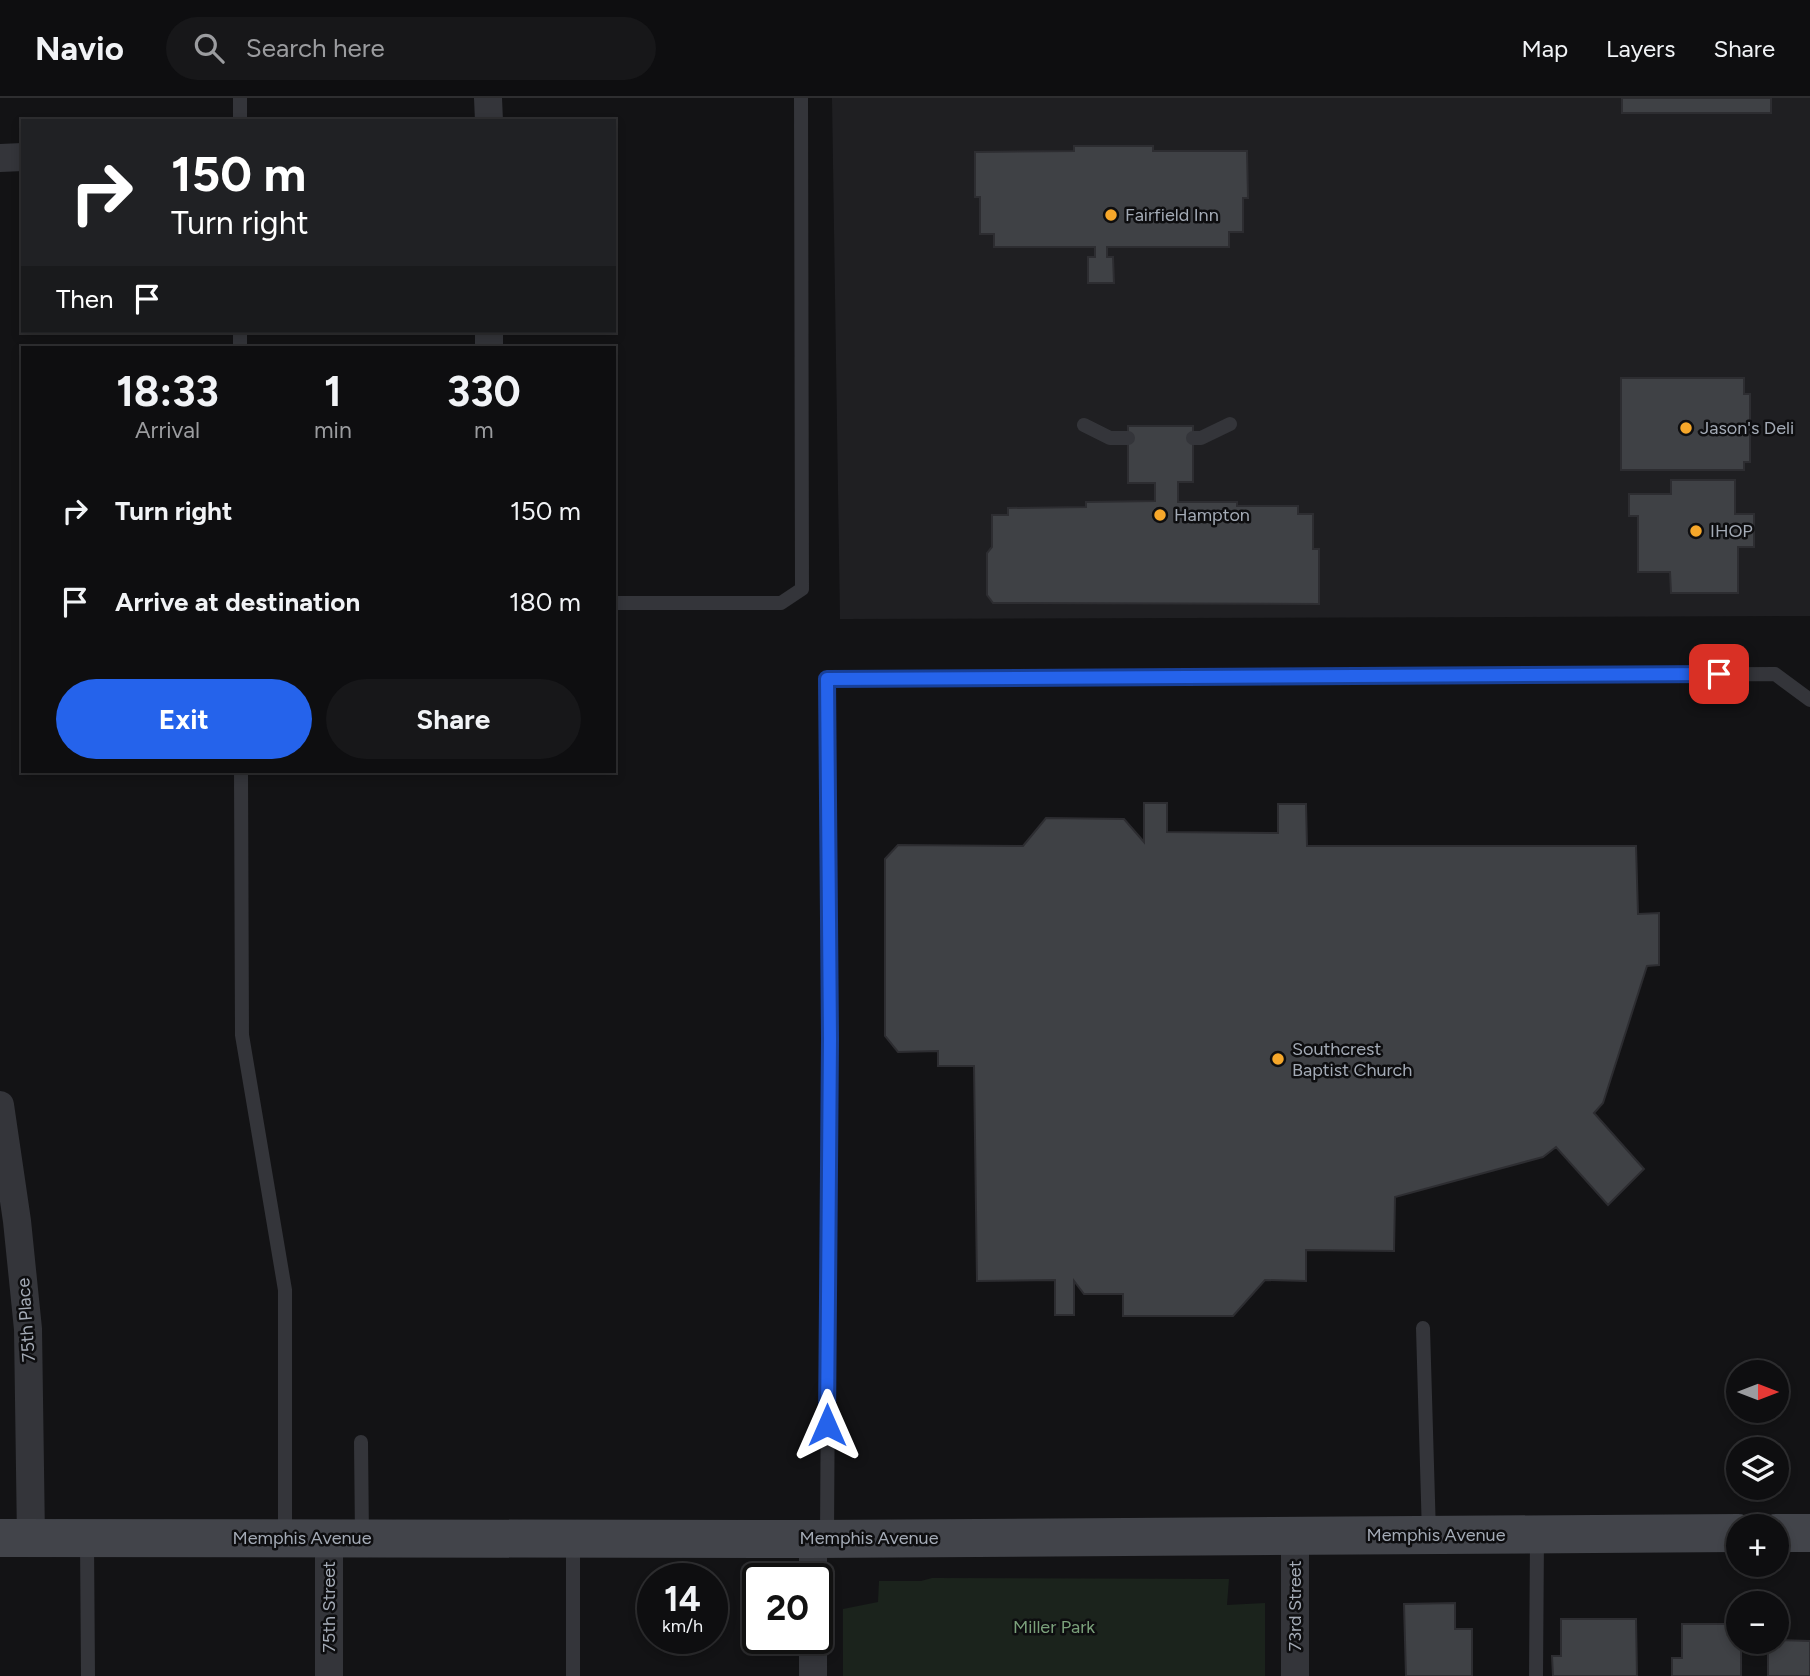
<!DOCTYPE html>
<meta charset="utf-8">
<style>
body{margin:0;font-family:Figtree,sans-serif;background:#171719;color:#f1f3f6;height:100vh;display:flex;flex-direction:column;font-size:26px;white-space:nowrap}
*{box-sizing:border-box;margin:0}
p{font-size:23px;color:#9b9c9f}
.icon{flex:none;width:38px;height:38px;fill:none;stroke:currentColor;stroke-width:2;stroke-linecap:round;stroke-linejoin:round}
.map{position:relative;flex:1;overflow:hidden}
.panel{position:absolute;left:21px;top:248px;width:595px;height:427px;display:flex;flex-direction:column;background:#0e0e10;border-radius:0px;box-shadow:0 4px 10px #0003,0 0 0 2px #2e2e30}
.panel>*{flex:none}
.guide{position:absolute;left:21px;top:21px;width:595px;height:214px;border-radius:0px;box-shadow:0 4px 10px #0003,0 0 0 2px #2e2e30;background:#202124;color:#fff;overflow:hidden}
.needle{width:46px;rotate:90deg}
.controls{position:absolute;left:1726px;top:1262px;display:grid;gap:14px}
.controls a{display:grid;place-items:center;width:63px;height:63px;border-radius:50%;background:#0e0e10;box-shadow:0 4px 10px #0003,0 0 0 2px #2e2e30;font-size:35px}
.speed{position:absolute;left:637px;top:1465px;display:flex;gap:14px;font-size:35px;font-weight:700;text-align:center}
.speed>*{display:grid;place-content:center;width:91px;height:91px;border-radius:50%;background:#0e0e10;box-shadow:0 4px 10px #0003,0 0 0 2px #2e2e30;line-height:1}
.speed small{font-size:18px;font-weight:400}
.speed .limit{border:4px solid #111;border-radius:10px;background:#fff;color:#111}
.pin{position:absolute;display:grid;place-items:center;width:60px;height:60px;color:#fff;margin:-30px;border-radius:14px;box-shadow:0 4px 10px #0006}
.me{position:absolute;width:77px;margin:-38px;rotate:0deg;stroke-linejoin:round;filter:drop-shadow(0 0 5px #0008)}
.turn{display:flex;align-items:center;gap:24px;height:147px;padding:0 35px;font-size:32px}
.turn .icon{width:91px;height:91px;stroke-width:2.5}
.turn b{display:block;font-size:49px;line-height:60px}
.then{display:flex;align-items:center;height:66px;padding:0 35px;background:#0003;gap:14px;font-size:26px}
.eta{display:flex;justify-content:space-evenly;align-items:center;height:119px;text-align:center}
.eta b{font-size:42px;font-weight:700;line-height:49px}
.primary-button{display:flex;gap:14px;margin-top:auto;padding:14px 35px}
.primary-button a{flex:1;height:80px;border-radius:42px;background:#2563eb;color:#fff;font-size:28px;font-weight:700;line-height:80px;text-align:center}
.primary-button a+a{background:#171719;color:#f1f3f6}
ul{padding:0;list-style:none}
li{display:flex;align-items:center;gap:21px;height:91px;padding:0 35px}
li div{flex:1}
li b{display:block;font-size:26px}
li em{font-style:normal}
header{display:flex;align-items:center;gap:42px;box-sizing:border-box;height:98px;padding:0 35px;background:#0e0e10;border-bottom:2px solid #2e2e30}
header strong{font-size:33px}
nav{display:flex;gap:38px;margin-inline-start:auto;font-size:24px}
.search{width:490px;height:63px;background:#171719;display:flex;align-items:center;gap:18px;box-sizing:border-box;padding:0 24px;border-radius:38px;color:#9b9c9f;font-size:26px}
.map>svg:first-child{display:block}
</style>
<header>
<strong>Navio</strong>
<div class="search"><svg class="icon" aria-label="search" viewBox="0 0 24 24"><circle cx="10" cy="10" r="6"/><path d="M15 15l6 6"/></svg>Search here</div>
<nav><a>Map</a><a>Layers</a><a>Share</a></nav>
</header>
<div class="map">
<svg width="1810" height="1578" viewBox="0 0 1810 1578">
<rect width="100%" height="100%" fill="#131315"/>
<path fill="#1f1f22" d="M832 0H1810V518L840 521Z"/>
<path fill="#1b231c" d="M932 1480 1229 1481 1227 1507 1265 1505V1578H843V1511L878 1504 879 1483H921Z"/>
<path fill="#3f4145" stroke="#2d2d31" stroke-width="2" d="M1622 0H1771V15H1622Z
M1074 48H1153V53H1247L1248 100H1243V134H1229V149H1107V159H1113L1114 185H1088V159H1095V149H994V136H980V99H975V54L1074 53Z
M1621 280H1744V296H1750V364H1744V372H1621Z
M1128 328H1193V384H1178V404H1237V408H1298V416H1313V451H1319V506L993 505 987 497V455L992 449V417H1008V410L1086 409V404L1155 403V385H1128Z
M1671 382H1735V416H1754V449H1738V495H1671L1670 474H1638V418H1629V396H1671Z
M1144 705H1167V734L1278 735V706H1306L1307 748H1636L1638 816 1659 815V867L1647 868 1603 1005 1594 1015 1644 1071 1608 1107 1556 1049 1543 1059 1395 1099 1394 1153 1306 1152V1183L1265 1182 1233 1218H1123V1196H1084L1074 1183V1217H1055V1182L977 1183 974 968H938V953L898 954 885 938V761L898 747 1023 748 1046 720 1124 721 1144 744Z
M1455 1505V1531H1472V1578H1406L1404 1506Z
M1561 1521H1636L1637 1578H1553L1552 1558H1561Z
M1682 1526H1738V1544H1741V1578H1672V1560H1682Z
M1776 1542 1810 1543V1578H1768V1544Z"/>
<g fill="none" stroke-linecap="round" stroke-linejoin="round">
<path stroke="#34353a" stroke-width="14" d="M240 0V23
M240 233V250
M1084 327 1110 340H1128
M1193 340H1201L1230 326
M614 505H781L802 491 801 0
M241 674 242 937 285 1192V1439
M1423 1230 1429 1436
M361 1344 362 1439
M827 1439 830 941 827 581 1775 576 1810 602
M573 1441V1578
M87 1443 88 1578
M1536 1578 1537 1439"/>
<path stroke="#34353a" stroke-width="28" d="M488 0 489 23
M0 60 23 59
M489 233V250
M0 1007 17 1123 28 1231 31 1440
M1295 1438V1578
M813 1441V1480
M813 1540V1578
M329 1578V1440"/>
<path stroke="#42444a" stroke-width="38" d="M1776 1435H1810
M0 1440 813 1441 1738 1435"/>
</g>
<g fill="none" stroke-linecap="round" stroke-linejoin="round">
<defs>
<path id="route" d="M827 1327 830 941 827 581 1719 576"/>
</defs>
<use href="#route" stroke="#184099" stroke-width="18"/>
<use href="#route" stroke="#2563eb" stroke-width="12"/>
</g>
<g fill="#f6a72a" stroke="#0e0e10" stroke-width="2.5">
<circle cx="1111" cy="117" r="7"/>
<circle cx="1686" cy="330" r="7"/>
<circle cx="1160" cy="417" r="7"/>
<circle cx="1696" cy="433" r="7"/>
<circle cx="1278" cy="961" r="7"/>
</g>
<g text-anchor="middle" stroke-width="5" stroke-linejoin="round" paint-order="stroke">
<g font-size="18" fill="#a4abb6" stroke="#0e0e10" text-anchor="start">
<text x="1125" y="123">Fairfield Inn</text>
<text x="1700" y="336">Jason's Deli</text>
<text x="1174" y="423">Hampton</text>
<text x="1710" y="439">IHOP</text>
<text x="1292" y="957">Southcrest<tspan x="1292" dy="21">Baptist Church</tspan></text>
</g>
<g font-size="18" fill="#a4abb6" stroke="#0e0e10">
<text transform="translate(26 1222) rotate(-94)" y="6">75th Place</text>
<text x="1436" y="1443">Memphis Avenue</text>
<text x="302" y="1446">Memphis Avenue</text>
<text x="869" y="1446">Memphis Avenue</text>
<text transform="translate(1295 1508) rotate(-90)" y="6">73rd Street</text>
<text transform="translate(329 1509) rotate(-90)" y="6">75th Street</text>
</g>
<g font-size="18" fill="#7ba17b" stroke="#0e0e10">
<text x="1054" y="1535">Miller Park</text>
</g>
</g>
</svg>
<div class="controls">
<a><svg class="needle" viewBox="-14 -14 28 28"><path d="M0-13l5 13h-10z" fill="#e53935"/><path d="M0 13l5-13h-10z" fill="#9b9c9f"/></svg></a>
<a><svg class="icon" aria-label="layers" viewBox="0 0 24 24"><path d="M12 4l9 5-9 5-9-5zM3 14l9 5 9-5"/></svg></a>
<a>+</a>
<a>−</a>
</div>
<div class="speed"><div>14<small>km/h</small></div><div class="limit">20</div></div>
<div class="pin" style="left:1719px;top:576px;background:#d93025"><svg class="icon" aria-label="arrive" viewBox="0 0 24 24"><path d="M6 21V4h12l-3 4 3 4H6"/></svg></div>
<svg class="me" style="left:827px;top:1327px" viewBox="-20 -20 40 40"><path d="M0-17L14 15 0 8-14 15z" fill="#2563eb" stroke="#fff" stroke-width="4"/></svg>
<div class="guide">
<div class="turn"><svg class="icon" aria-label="right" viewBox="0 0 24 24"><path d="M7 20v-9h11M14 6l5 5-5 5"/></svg><div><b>150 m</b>Turn right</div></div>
<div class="then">Then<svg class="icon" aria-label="arrive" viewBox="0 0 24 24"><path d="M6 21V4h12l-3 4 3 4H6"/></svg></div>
</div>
<section class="panel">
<div class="eta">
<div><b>18:33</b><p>Arrival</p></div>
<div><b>1</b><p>min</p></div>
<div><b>330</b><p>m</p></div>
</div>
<ul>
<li><svg class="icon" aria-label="right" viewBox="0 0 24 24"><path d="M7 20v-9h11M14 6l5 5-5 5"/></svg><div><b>Turn right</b></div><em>150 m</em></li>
<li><svg class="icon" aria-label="arrive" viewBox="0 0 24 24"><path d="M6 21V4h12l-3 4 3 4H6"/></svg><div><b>Arrive at destination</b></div><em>180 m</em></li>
</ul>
<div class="primary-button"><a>Exit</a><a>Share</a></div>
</section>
</div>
